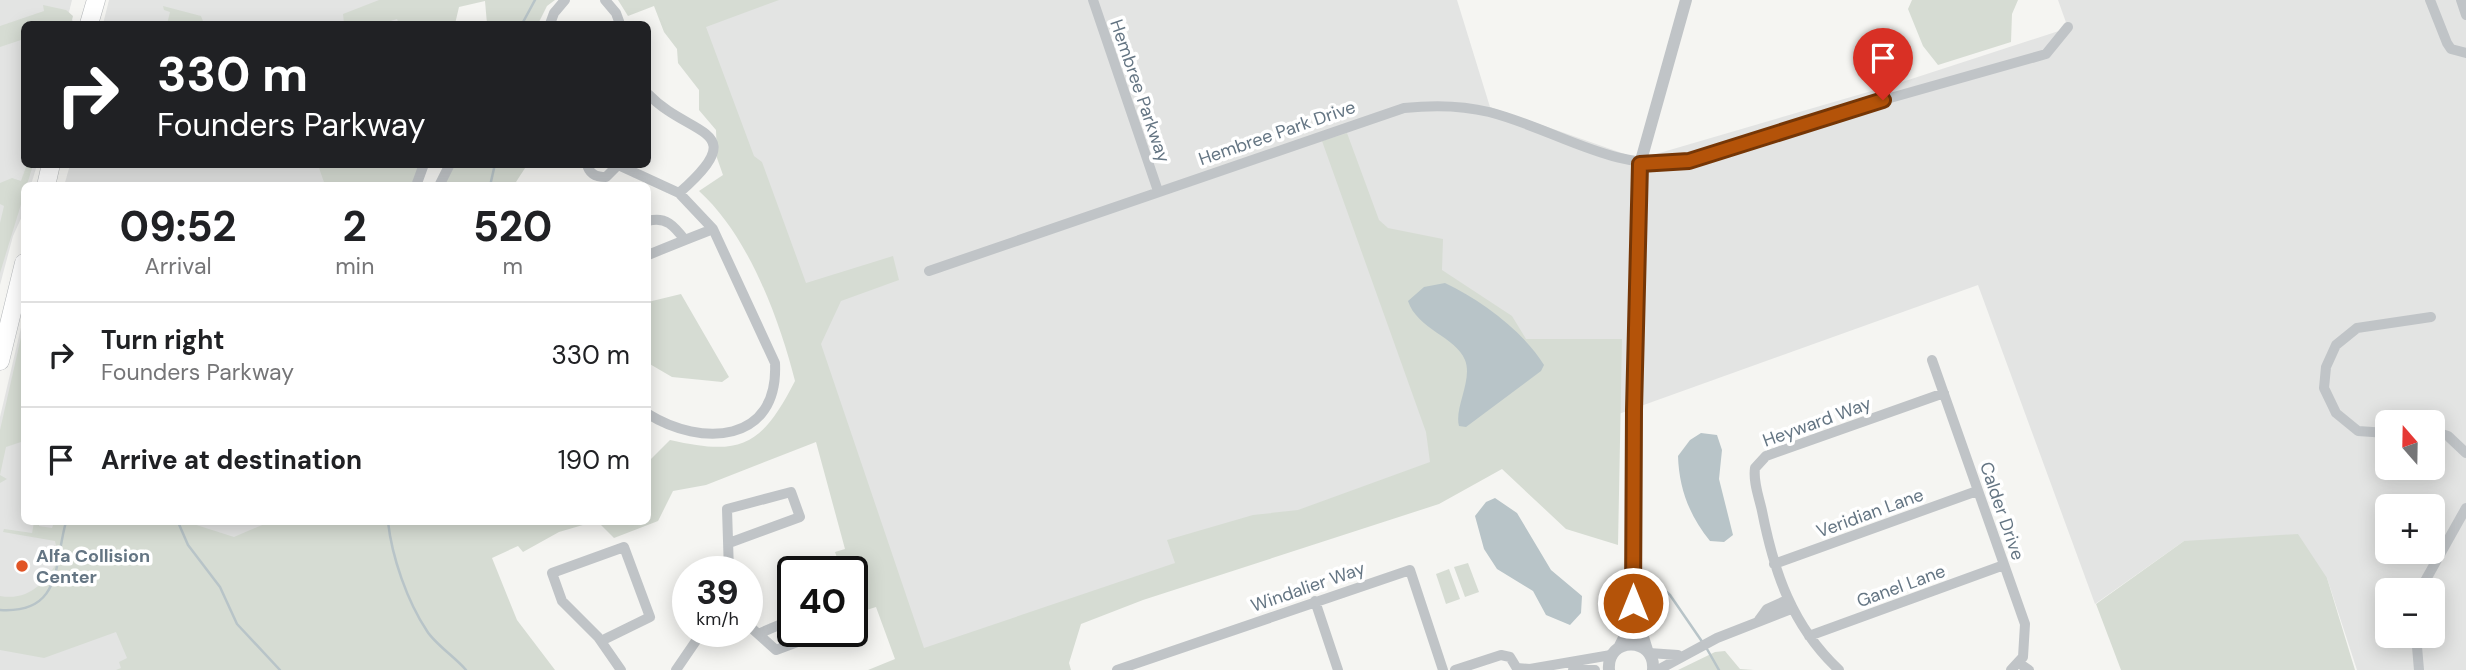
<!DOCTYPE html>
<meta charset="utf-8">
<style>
body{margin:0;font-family:"DM Sans",sans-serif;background:#f6f6f6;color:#202124;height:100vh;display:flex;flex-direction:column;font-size:26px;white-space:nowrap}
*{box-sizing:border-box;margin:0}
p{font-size:23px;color:#757577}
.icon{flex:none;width:38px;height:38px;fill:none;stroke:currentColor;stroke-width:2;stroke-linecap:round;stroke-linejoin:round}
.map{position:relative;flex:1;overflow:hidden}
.drawer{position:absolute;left:21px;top:182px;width:630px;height:343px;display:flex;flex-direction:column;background:#fff;border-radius:10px;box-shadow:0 4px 18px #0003}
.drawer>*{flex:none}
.guide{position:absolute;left:21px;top:21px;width:630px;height:147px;border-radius:10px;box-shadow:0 4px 18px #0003;background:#202124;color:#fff;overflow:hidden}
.needle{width:46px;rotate:340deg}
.buttons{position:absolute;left:2375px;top:410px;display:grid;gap:14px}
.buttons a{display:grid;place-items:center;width:70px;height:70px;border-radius:10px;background:#fff;box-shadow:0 4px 18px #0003;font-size:35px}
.speed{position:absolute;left:672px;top:556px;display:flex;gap:14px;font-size:35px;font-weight:700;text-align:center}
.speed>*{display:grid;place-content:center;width:91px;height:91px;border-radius:50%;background:#fff;box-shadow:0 4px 18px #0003;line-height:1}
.speed small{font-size:18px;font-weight:400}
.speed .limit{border:4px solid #111;border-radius:10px;background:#fff;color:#111}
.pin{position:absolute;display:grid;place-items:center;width:60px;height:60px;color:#fff;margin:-72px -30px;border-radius:50% 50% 50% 0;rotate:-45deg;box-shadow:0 0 7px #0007}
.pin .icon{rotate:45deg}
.me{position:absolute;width:77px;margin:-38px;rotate:0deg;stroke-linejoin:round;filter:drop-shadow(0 0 5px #0008)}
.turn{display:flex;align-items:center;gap:24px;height:147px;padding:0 21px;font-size:32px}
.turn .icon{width:91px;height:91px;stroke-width:2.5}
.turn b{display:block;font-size:49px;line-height:60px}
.eta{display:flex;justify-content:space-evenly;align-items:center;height:119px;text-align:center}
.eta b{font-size:42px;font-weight:700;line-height:49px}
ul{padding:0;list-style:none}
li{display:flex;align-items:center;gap:21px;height:105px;padding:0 21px;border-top:2px solid #e0e0e0}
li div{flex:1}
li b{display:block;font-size:26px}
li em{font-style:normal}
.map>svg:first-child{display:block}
</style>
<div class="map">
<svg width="2466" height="670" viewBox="0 0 2466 670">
<rect width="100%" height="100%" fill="#f5f5f2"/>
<path fill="#e3e4e3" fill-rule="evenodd" d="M0 0H72L69 12 74 24H24V164L37 165 31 185 24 186V212L13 236 0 285Z
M109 0H477L422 16 423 24H103Z
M677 0H1457L1490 107 1639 159 1899 83 2068 28 2058 0H2466V670H2357L2327 578 2184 541 2095 604 1978 285 1042 621 922 660ZM2387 422H2432V467H2387ZM2387 506H2432V551H2387ZM2387 590H2432V635H2387Z
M70 165H413L397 185 64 186Z
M24 315V522H323L193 670H0V417Z"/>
<path fill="#d6dcd3" d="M379 0H555L547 6 538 24H487L485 1 459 7 455 24H399L397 19 381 24H340L344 23 343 14Z
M618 0H779L706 27 754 156 762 162 806 283 893 256 899 280 841 301 821 344 924 648 1175 563 1167 540 1253 515 1298 510 1430 462 1426 432 1322 141 1347 133 1379 220 1388 228 1443 239 1442 270 1512 316 1526 339H1622L1618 545 1566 529 1502 469 1439 504 1143 600 1081 624 1069 663 1071 670H868L895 659 876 607 857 613 852 601V572H842L835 552 845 549 816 442 706 485 673 491 658 521 614 538 598 522H648V462L670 440C741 456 761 447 795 381 779 318 748 235 699 191L723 175 717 158 716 130 699 110V90L678 63 677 49 664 32 654 6 628 16Z
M1912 0H2018L2012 14 2011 42 1938 65 1923 46 1908 9Z
M43 5 66 10 73 16 71 24H24V39L0 47V26L44 11Z
M163 6 201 16 204 24H167L170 12 164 10Z
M27 164 33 165 0 273V223L4 206 0 204V183L12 178 21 181Z
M318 165H421L412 186 325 185Z
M453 165H527L516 182 518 185 441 186Z
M681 294 729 377 722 382 672 377 648 363V302Z
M24 324V370L21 379 24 384V441L6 447 0 475 7 479 0 483V430Z
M34 522H39V526L52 528 54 522H187L234 537 269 522H593L559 532 523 552 518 546 492 558 517 620 555 670H116L121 668 119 662 127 658 116 632 44 658 0 650V596C29 601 45 583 59 559L55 541 3 532 4 529 32 533Z
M2298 534 2327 578 2355 670H2121L2096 604 2184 541Z
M1468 563 1479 592 1465 597 1454 567Z
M1449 569 1460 599 1446 604 1436 574Z
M1725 651 1740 669 1754 670H1678L1715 652Z"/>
<path fill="#b8c4c8" d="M1445 283C1481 300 1523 331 1544 365L1541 371 1466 427 1459 426C1454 408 1473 380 1465 360 1456 337 1417 329 1408 301L1424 287Z
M1701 433 1717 435 1722 450 1719 479 1733 535 1724 542 1710 541C1689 515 1679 488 1678 456L1690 440Z
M1495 498 1517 513 1551 570 1582 596 1581 613 1570 625 1546 615 1533 591 1497 569 1484 549 1475 516 1486 502Z"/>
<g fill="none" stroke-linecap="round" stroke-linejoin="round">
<path stroke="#b8c4c8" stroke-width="2.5" d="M522 24 535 0
M490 186 495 164
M178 522 188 545 220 587 237 624 280 670
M388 522C392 557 407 601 427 631 435 644 455 657 466 670
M1651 578 1670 595 1703 643
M0 610C63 614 54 563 66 522
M1707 649 1719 670"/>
<defs>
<path id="trunk" d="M89 24 96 0
M46 186 51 164
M0 361 24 263"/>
</defs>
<use href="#trunk" stroke="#b5b8bb" stroke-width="19"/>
<path stroke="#c0c4c7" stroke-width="10" d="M605 0 616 13 620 24
M1093 0 1158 191
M2430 0 2447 43 2451 49 2466 53
M2461 0 2466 15
M550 24 554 13 565 0
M648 94C690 138 754 127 679 193
M587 164C589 174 596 177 606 177L617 166
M616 164 679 193 713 229 775 363C779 444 701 447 648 414
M416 186 424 164
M439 186 450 164
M648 221C666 216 674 226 685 240L648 255
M685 240 713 229
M929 271 1404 108C1432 105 1461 105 1489 112 1559 130 1613 173 1689 161L1830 115 2046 54 2068 27
M1932 360 2025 624 2023 657 2011 670
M2432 431 2448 436 2466 453
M2387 433 2358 431 2336 413 2324 388 2326 367 2336 345 2357 328 2431 317
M729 543 800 517 791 492 727 509 729 572
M1774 564 1977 491
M2420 590 2466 508
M1315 601 1338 670
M1759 620 1767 609 1787 600
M747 624 776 650 824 632
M758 634 793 619
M2416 635 2419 670
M1809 636 2004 565
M601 641 650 617 624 547 552 573 562 601 598 637 621 670
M1649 653 1678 655
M2019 663 2029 670
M1517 668 1530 669 1611 655
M676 670 702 632
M1117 670 1410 570 1443 670
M1455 670 1501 655 1510 657 1518 670
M1573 670H1595
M1658 670 1717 638 1791 609
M1839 670C1792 626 1774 572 1762 511 1759 497 1753 482 1755 468L1766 456 1944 393"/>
<path stroke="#c0c4c7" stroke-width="12" d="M1635 611 1647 650
M1620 646 1629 628 1633 603V435L1640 164 1686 0
M1609 670C1606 636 1656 636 1653 670"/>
<use href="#trunk" stroke="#fff" stroke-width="18"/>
</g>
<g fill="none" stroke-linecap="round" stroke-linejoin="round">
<defs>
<path id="route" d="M1633 603 1634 410 1640 164 1689 161 1883 100"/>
</defs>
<use href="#route" stroke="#753606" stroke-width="18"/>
<use href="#route" stroke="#b45309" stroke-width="12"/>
</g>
<circle fill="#e15526" stroke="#fff" stroke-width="2.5" cx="22" cy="566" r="7"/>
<g text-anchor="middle" stroke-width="7" stroke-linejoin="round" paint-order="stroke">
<g font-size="18" fill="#647583" stroke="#fff">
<text transform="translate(1140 91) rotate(71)" y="6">Hembree Parkway</text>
<text transform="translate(1277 133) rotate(-19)" y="6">Hembree Park Drive</text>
<text transform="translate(1817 422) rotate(-20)" y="6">Heyward Way</text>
<text transform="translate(2002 511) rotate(71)" y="6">Calder Drive</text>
<text transform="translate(1870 513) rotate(-20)" y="6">Veridian Lane</text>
<text transform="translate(1901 586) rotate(-20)" y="6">Ganel Lane</text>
<text transform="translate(1308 587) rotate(-19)" y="6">Windalier Way</text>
</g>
<g font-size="18" font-weight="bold" fill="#647583" stroke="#fff" text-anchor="start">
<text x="36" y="562">Alfa Collision<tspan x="36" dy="21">Center</tspan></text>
</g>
</g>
</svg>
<div class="buttons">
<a><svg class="needle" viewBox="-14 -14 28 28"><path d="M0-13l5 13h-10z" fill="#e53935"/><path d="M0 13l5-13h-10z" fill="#757577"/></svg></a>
<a>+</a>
<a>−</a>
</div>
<div class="speed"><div>39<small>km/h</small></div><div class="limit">40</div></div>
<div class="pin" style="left:1883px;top:100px;background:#d93025"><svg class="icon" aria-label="arrive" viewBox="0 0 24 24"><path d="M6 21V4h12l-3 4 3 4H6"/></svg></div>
<svg class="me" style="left:1633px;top:603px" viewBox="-20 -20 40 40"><circle r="17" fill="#b45309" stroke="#fff" stroke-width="3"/><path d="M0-11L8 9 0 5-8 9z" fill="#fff"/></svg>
<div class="guide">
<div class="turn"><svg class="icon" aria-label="right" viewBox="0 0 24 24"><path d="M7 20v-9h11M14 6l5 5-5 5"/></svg><div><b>330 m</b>Founders Parkway</div></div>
</div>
<section class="drawer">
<div class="eta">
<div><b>09:52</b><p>Arrival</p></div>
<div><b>2</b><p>min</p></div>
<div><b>520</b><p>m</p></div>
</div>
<ul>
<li><svg class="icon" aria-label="right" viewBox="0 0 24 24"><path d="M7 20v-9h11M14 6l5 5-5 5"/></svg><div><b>Turn right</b><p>Founders Parkway</p></div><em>330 m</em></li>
<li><svg class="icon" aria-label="arrive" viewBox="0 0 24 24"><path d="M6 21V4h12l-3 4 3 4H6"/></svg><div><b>Arrive at destination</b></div><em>190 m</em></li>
</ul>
</section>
</div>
